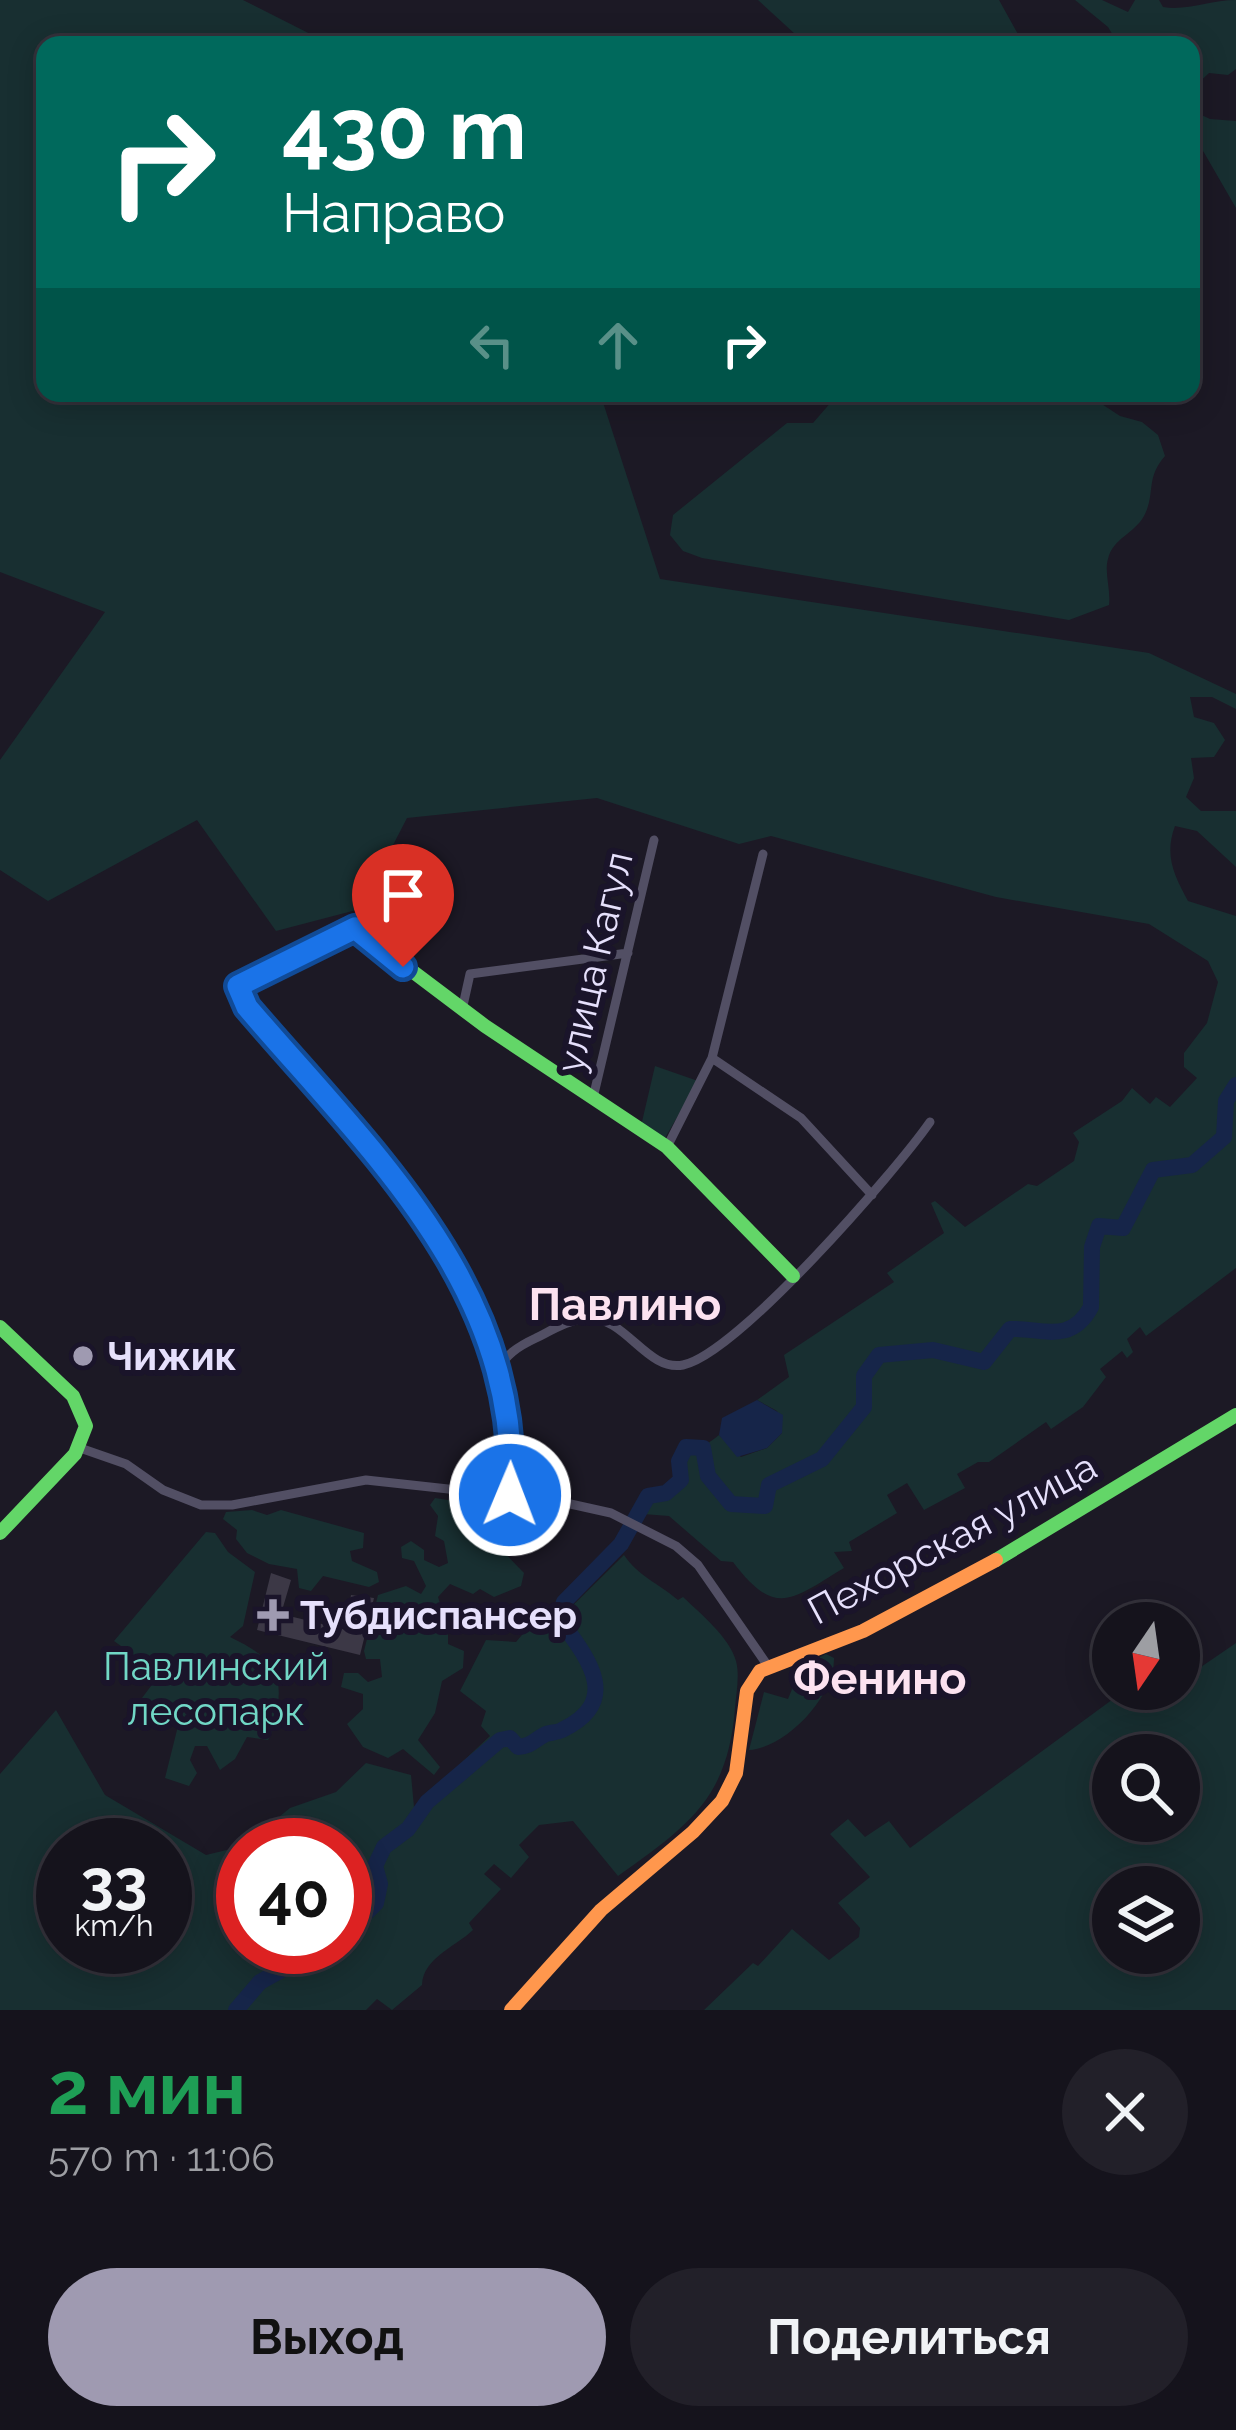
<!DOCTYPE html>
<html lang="ru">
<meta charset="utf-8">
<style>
body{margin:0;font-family:Raleway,sans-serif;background:#222029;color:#f1f3f6;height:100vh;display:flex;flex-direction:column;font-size:45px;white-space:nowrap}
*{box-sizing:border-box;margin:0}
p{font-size:39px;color:#9d9ea3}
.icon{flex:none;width:66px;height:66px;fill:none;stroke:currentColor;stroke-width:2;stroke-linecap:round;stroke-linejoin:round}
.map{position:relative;height:2010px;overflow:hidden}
.panel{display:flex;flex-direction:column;background:#15131c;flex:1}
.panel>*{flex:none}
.top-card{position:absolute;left:36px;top:36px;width:1164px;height:366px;border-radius:24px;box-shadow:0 6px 30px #0003,0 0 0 3px #34323b;background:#00695c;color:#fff;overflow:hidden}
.needle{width:78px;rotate:193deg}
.controls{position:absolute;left:1092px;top:1602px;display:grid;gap:24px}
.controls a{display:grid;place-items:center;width:108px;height:108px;border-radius:50%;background:#15131c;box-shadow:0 6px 30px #0003,0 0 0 3px #34323b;font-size:60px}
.speed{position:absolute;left:36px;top:1818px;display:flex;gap:24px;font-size:60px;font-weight:700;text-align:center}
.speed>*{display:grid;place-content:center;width:156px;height:156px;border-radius:50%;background:#15131c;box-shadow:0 6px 30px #0003,0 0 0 3px #34323b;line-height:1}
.speed small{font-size:30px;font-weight:400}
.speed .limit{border:18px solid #d22;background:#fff;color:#111}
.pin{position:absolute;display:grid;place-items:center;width:102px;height:102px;color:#fff;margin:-123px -51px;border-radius:50% 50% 50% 0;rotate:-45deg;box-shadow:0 0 12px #0007}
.pin .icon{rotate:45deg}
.me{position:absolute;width:132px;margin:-66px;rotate:1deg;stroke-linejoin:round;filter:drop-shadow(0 0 9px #0008)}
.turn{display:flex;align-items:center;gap:42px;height:252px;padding:0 48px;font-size:54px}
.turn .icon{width:156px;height:156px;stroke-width:2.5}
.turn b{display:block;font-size:84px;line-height:102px}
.lanes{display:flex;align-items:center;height:114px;padding:0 48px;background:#0003;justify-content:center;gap:60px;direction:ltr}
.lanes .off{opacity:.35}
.round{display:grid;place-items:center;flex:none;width:126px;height:126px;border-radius:63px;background:#222029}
.overview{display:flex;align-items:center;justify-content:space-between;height:204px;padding:0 48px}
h1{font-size:72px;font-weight:700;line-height:90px;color:#1e9e55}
.button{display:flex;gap:24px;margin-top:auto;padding:24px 48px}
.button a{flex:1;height:138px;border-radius:72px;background:#9f9ab1;color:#111;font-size:48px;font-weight:700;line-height:138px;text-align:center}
.button a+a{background:#222029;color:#f1f3f6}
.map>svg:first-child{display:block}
</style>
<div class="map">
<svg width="1236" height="2010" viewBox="0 0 1236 2010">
<rect width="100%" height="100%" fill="#1c1925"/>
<path fill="#182f31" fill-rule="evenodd" d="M0 0H243L332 45H45V393H600L660 579 1149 653 1236 694V709L1212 697H1190L1194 717 1214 723 1225 740 1214 757 1191 758 1194 778 1186 797 1201 811H1236V867L1197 831 1175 826C1164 855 1174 875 1188 901L1236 916V1268L1146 1336 1140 1327 1127 1339 1133 1352 1127 1358 1122 1351 1100 1369 1106 1377 1083 1407 1051 1429 1046 1422 989 1462H978L957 1474 965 1488 924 1510 907 1483 887 1495 897 1513 849 1542 852 1551 834 1552 844 1568C792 1599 776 1619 733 1562L721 1561 669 1516 643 1514C654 1497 670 1498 684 1483 689 1442 688 1460 719 1435L741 1457 767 1448 782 1433 777 1411 757 1400 789 1377 784 1355 894 1282 887 1273 944 1233 931 1203 935 1201 965 1227 1028 1184 1037 1186 1074 1161 1079 1142 1073 1133 1122 1101 1132 1088 1150 1104 1156 1097 1170 1107 1197 1078 1184 1067V1053L1207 1023 1218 982 1208 961 1149 924 996 897 771 836 739 844 597 798 407 818 360 909 276 931 197 820 48 901 0 870V760L105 612 0 572Z
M758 0H999L1024 45H807Z
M1075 0H1102L1128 12 1135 0H1159L1163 7C1187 11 1210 0 1236 0V69L1228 75 1209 73 1191 90V45H1119L1108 27Z
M1191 110 1210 119 1236 121V208L1191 130Z
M839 393H1085L1120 416 1142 422 1158 435 1165 456C1145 479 1156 493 1144 516 1134 534 1113 538 1108 559 1104 572 1111 590 1109 605L1069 620 702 558 683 551 670 535 673 515 787 423H813Z
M655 1066 698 1081 665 1138 641 1126Z
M435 1498 474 1504 484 1513 476 1538 496 1544 524 1573 521 1586 494 1597 480 1589 473 1594 450 1584 438 1597 443 1613 438 1626 448 1633V1644L464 1651 463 1668 442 1681 435 1713 418 1740 440 1767 434 1775 403 1749 388 1758 363 1747 347 1724 363 1709V1694L341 1687 344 1673H358L368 1682 382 1677 380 1659H366L364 1651 378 1595 406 1586 421 1594 426 1586 414 1561 402 1558 401 1547 411 1541 424 1550V1560L439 1567 448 1563 444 1541 435 1536 438 1516 430 1505Z
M252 1510 267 1515 281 1510 364 1533 363 1548 350 1551 352 1561 377 1572 379 1582 369 1587 323 1576 311 1591 299 1588 297 1569 269 1564 247 1553 236 1539 237 1530 223 1519 226 1512Z
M206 1532 215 1533 228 1552 255 1572 243 1626 230 1637C274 1658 287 1675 274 1722 273 1728 272 1735 268 1740L247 1737 235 1759 220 1770 207 1746H195L190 1760 197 1773 189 1786 165 1778 178 1726 156 1712 136 1720V1706L160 1674 114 1641Z
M624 1555C638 1576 658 1583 678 1600L683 1597C700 1613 730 1638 736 1661 740 1676 736 1694 735 1708 728 1799 688 1826 618 1876L573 1821 539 1825 519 1845 529 1857 511 1878 494 1864 484 1874 501 1889 469 1923 473 1930C455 1947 423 1958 422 1985L392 2010 377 1999 366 2010H0V1774L56 1710 105 1795 206 1855 243 1846V1947H345V1845H245L290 1808 336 1792 366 1763 411 1775 414 1807 490 1736 481 1726 486 1711 460 1691 486 1640 516 1642 533 1622 559 1619ZM63 1845H165V1947H63Z
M1236 1643V2010H704L753 1963 758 1966 792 1929 829 1960 859 1937 860 1928 838 1903 870 1877 830 1834 848 1819 865 1837 889 1821 910 1848 1124 1691 1134 1706 1168 1689H1179V1682ZM1113 1755H1179V1821H1113ZM1113 1887H1179V1953H1113Z
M826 1654 834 1658C835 1697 785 1748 749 1750L764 1692 788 1699 801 1667Z"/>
<path fill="#162549" d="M757 1400 783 1415 782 1433 767 1448 737 1457 719 1435 722 1418Z"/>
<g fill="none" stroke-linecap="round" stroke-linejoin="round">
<path stroke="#162549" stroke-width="16" d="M345 1934 376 1903 380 1884 375 1866 384 1847 408 1829 427 1802 500 1740 510 1738 518 1747C531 1746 533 1741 544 1735 549 1732 557 1733 562 1730 624 1700 586 1656 559 1619L564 1602 621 1544 648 1496 666 1493 681 1480 679 1461 686 1447 703 1448 708 1476 731 1504 765 1506 769 1485 822 1459 864 1407V1376L879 1355 933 1350 984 1362 1010 1329C1039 1327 1070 1346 1091 1307L1092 1247 1099 1226 1123 1228 1153 1170 1192 1165 1224 1137 1226 1101 1236 1085
M236 2010 260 1982 323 1947"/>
</g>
<path fill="#3c3846" d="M271 1573 291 1580 281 1614 322 1624 346 1630 351 1595 374 1598 360 1655 257 1630Z"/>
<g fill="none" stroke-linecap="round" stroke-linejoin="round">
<path stroke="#524f64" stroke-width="9" d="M462 1010 470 974 628 953
M712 1058 801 1118 872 1195
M593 1098 654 840
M667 1147 712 1058 763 854
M497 1373C504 1355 519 1346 536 1338 552 1330 570 1319 588 1318 626 1317 647 1372 683 1365 737 1354 895 1172 930 1122
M80 1448 126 1464 163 1490 201 1505H232L366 1480 557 1501 611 1513 676 1546 698 1565 768 1666"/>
<path stroke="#63d668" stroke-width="14" d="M0 1327 73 1396 86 1426 75 1454 0 1533
M510 1495C508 1446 506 1397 490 1350 445 1215 339 1111 247 1007L239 986 355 928 485 1026 667 1147 793 1276
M996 1560 1236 1415"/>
<path stroke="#ff974d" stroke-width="14" d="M511 2010 601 1910 693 1832 722 1801 736 1773 747 1691 760 1671 863 1631 996 1560"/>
</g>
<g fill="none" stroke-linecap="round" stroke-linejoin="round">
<defs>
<path id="route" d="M403 967 355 928 238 986 247 1007C371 1152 522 1288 510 1495"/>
</defs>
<use href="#route" stroke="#114b97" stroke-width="30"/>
<use href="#route" stroke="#1a73e8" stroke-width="21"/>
</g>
<g fill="#9f9ab1" stroke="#1a142a" stroke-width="4.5">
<circle cx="83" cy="1356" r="12"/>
<path d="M267 1597h12v12h12v12h-12v12h-12v-12h-12v-12h12z"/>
</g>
<g text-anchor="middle" stroke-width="12" stroke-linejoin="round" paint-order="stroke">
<g font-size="39" fill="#e6e0fc" stroke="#1a142a">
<text transform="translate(594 962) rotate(-77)" y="14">улица Кагул</text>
<text transform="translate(952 1538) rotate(-28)" y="14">Пехорская улица</text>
</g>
<g font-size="39" font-weight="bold" fill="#e6e0fc" stroke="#1a142a" text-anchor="start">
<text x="107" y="1370">Чижик</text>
<text x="300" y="1629">Тубдиспансер</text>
</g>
<g font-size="39" fill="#71d7c6" stroke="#1a142a">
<text x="216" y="1680">Павлинский<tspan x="216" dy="45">лесопарк</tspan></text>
</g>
<g font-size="45" font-weight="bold" fill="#fce2f0" stroke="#1a142a">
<text x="625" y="1320">Павлино</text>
<text x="880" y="1694">Фенино</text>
</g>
</g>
</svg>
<div class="controls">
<a><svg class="needle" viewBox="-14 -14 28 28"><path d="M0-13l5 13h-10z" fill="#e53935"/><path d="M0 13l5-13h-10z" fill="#9d9ea3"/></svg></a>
<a><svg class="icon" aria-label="search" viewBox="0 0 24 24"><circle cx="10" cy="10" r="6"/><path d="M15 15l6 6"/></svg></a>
<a><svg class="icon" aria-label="layers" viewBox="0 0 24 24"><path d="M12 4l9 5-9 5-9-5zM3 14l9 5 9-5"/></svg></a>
</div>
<div class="speed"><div>33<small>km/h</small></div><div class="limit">40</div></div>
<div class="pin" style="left:403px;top:967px;background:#d93025"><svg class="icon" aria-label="arrive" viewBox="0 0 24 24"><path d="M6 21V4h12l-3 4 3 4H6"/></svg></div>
<svg class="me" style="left:510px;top:1495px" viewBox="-20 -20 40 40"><circle r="17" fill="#1a73e8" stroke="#fff" stroke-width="3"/><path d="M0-11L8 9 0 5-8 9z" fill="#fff"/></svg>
<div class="top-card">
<div class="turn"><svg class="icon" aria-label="right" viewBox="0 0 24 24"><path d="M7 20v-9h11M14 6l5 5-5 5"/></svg><div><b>430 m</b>Направо</div></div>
<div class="lanes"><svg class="icon off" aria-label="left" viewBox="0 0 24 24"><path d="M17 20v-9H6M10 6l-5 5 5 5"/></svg><svg class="icon off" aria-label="ahead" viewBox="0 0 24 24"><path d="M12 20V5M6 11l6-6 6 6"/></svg><svg class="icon" aria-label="right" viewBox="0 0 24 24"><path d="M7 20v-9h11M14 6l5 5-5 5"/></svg></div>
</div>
</div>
<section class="panel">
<div class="overview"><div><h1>2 мин</h1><p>570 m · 11:06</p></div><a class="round"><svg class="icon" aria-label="close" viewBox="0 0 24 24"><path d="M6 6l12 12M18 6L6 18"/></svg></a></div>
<div class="button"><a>Выход</a><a>Поделиться</a></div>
</section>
